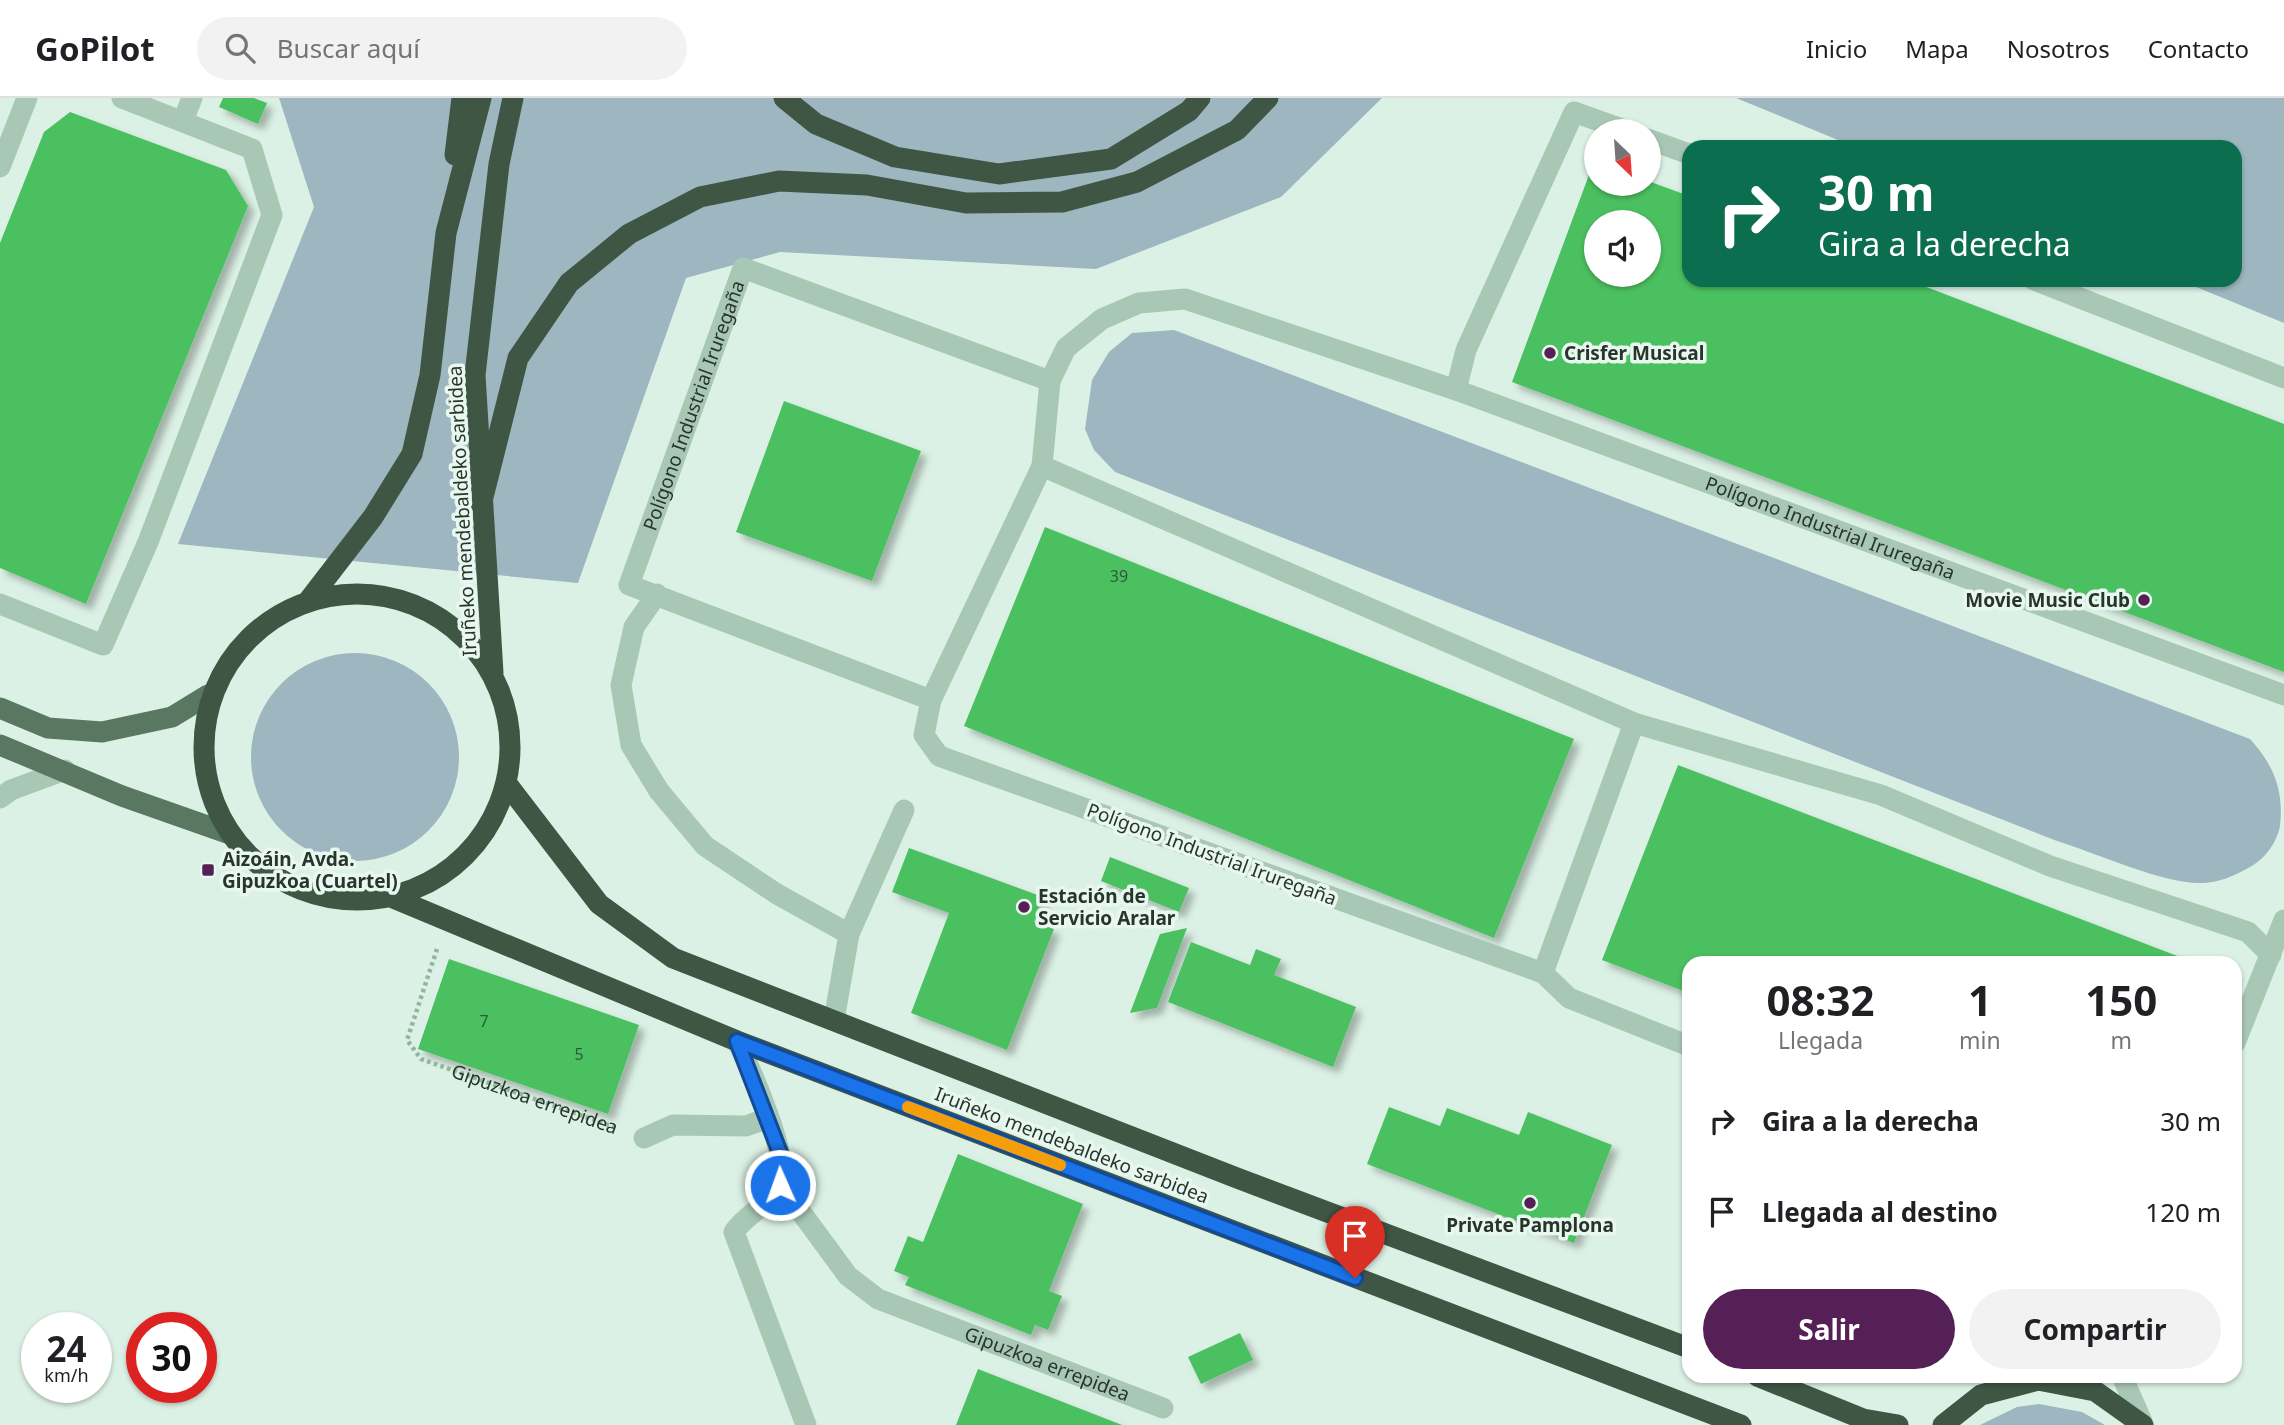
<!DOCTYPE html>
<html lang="es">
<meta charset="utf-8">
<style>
body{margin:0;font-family:"Noto Sans",sans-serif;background:#f2f2f2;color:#202124;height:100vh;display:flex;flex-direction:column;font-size:26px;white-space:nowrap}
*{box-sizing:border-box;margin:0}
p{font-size:23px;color:#757577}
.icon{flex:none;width:38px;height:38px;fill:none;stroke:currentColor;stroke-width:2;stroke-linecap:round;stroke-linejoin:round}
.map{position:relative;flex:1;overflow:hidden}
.drawer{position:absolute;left:1682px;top:858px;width:560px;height:427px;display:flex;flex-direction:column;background:#fff;border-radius:21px;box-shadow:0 2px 5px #0004}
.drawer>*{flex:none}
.hud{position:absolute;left:1682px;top:42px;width:560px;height:147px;border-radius:21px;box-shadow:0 2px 5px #0004;background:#0b6e4f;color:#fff;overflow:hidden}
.needle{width:46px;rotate:155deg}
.fabs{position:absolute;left:1584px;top:21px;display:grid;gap:14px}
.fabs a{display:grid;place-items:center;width:77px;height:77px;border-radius:50%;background:#fff;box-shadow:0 2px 5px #0004;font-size:35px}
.speed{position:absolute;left:21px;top:1214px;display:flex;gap:14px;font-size:35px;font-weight:700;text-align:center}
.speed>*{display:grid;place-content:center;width:91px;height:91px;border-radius:50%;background:#fff;box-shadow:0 2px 5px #0004;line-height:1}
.speed small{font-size:18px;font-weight:400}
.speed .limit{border:10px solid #d22;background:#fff;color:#111}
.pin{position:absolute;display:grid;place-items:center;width:60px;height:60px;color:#fff;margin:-72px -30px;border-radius:50% 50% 50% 0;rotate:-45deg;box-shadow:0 0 7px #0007}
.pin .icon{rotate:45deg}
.me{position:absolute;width:77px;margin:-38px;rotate:358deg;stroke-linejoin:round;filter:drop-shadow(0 0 5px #0008)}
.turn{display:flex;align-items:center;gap:24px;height:147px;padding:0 21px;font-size:32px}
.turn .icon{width:91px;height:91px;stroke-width:2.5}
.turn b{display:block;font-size:49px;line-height:60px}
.eta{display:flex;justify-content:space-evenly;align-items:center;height:119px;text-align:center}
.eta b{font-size:42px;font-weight:700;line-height:49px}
.button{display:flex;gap:14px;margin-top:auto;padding:14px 21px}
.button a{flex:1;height:80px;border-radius:42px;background:#552055;color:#fff;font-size:28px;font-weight:700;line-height:80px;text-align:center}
.button a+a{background:#f2f2f2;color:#202124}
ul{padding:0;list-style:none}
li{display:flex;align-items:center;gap:21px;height:91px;padding:0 21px}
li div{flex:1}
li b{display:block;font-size:26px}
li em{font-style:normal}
header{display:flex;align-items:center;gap:42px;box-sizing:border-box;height:98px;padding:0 35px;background:#fff;border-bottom:2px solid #e0e0e0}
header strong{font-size:33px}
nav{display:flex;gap:38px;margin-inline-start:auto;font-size:24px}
.search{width:490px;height:63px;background:#f2f2f2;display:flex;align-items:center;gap:18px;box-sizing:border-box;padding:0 24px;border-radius:38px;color:#757577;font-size:26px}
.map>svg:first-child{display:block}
</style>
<header>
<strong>GoPilot</strong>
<div class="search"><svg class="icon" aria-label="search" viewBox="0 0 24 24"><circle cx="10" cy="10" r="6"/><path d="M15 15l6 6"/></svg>Buscar aquí</div>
<nav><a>Inicio</a><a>Mapa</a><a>Nosotros</a><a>Contacto</a></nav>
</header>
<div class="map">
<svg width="2284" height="1327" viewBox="0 0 2284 1327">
<defs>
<filter id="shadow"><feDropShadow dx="6" dy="6" stdDeviation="3.5" flood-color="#0004"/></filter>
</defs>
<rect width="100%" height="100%" fill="#dcf1e5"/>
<path fill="#9db6bf" d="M279 0H1382L1281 99 1096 171 780 154 686 180 578 485 178 446 314 109Z
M1736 0H2284V225L2179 182H2235V49H1855Z
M1174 232 2250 641C2274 667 2284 693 2280 728 2277 744 2265 761 2250 769 2234 778 2219 785 2200 785 2161 785 2096 755 2057 743L1115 374 1094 352 1085 331 1092 282 1109 254 1132 235Z
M251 659a104 104 0 1 1 208 0a104 104 0 1 1-208 0Z
M2039 1306 2082 1314 2105 1327H1980L2017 1309Z"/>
<path fill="#4bc060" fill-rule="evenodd" filter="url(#shadow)" d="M223 0H254L267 5 258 26 219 9Z
M70 14 226 72 248 108 86 506 0 470V145L44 34Z
M1596 58V86H1648V83L1689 98V182H1908L2284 326V574L1512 284ZM1596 124H1648V177H1596Z
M784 303 921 353 872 483 736 434Z
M1045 429 1574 641 1494 840 964 628Z
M1678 667 2193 864H1689V895L1602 862Z
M909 750 1043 799 1034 824 1054 831 1007 952 911 915 949 815 892 794Z
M1110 759 1189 790 1179 814 1101 783Z
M1187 830 1157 910 1130 915 1160 836Z
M1191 844 1250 867 1256 851 1281 861 1274 877 1356 909 1333 969 1168 904Z
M449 861 639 927 608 1016 418 951Z
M1389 1009 1440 1028 1447 1010 1519 1037 1528 1014 1612 1047 1574 1145 1367 1066Z
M958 1056 1083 1106 1049 1193 1062 1198 1048 1232 1035 1227 1031 1237 905 1187 909 1179 894 1173 908 1138 923 1144Z
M1240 1235 1253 1262 1201 1286 1188 1259Z
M978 1271 1122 1327H956Z"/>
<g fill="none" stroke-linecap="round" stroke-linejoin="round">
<path stroke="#93b49f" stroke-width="4.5" stroke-dasharray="3.5 3.5" stroke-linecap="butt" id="s1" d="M437 851 407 942 421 961 617 1030"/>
<g stroke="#a8c8b5" stroke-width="21">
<path d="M183 23 192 0"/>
<path d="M1648 41 1689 56"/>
<path d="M0 69 27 0"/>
<path d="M2034 182 2284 280"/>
<path d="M1456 292 1466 252 1574 14 1627 33"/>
<path d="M1042 368 1634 625 1881 697 2050 768 2248 834 2271 857"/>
<path d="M657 496 634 529 621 587 631 647 659 693 705 748 777 796 849 836 834 922"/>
<path d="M0 506 103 547 148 444 272 117 252 51 122 0"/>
<path id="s2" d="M931 602 629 487 743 170 1050 283"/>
<path d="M0 700 11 692 65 672"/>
<path d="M849 836 904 712"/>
<path d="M1543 875 1634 625"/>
<path d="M737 943C750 970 792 1063 780 1088 772 1105 746 1116 734 1134L806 1327"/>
<path d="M2235 945 2284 822"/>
<path id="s3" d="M1689 948 1569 900 1543 875 939 658 924 637 931 602 1042 368 1050 283 1066 250 1102 221 1139 205 1185 201 1456 292 2284 597"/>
<path d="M644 1040 673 1027 746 1028 768 1020"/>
<path id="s4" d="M781 1087 848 1178 878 1201 1163 1310"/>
<path d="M2122 1278 2143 1326"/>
</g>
<path stroke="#5a7762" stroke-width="21" d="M0 610 48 630 102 634 172 619 208 597
M0 647 122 698 230 736"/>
<path stroke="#405645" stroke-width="21" d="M784 0 816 26 895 59 999 76 1111 61 1189 13 1200 0
M455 57 462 0
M481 407 518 260 569 185 629 136 700 99 779 83 867 87 966 105 1062 104 1137 84 1237 32 1268 0
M204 649a153 153 0 1 1 306 0a153 153 0 1 1-306 0Z
M309 502 373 419 412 356 430 277 446 135 481 0
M493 575 475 277 499 66 513 0
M507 686 599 806 673 860 1237 1080 1689 1250
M391 799 737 943 1741 1327
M1757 1278 1863 1321 1898 1327
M1943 1327 1981 1297 2038 1282 2095 1293 2143 1327"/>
</g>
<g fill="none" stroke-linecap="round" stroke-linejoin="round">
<defs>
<path id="route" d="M780 1087 782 1060 737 943 1355 1180"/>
</defs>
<use href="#route" stroke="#114b97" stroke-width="18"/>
<use href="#route" stroke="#1a73e8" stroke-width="12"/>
<path stroke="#f59e0b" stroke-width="12" d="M908 1009 1060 1067"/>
</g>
<g fill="#552055" stroke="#e8f8f0" stroke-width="2.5">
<circle cx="1550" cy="255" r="7"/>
<circle cx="2144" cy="502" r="7"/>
<rect x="201" y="765" width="14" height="14" rx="3.5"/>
<circle cx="1024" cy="809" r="7"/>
<circle cx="1530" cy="1105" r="7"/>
</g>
<g text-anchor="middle" stroke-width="7" stroke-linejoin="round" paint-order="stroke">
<g font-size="16" fill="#315838">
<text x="1119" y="484">39</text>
<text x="484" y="929">7</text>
<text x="579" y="962">5</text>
</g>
<g font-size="19" font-weight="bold" fill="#28352b" stroke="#e8f8f0" text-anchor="start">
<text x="1564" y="262">Crisfer Musical</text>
<text x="2130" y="509" text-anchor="end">Movie Music Club</text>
<text x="222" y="768">Aizoáin, Avda.<tspan x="222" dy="22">Gipuzkoa (Cuartel)</tspan></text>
<text x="1038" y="805">Estación de<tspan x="1038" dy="22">Servicio Aralar</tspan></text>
<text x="1530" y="1134" text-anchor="middle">Private Pamplona</text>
</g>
<g font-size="19" fill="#28352b" stroke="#e8f8f0">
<text dy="7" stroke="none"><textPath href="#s2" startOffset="514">Polígono Industrial Iruregaña</textPath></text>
<text transform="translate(462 413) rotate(-93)" y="7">Iruñeko mendebaldeko sarbidea</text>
<text dy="7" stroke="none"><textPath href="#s3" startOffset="2067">Polígono Industrial Iruregaña</textPath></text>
<text transform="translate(1212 756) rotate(20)" y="7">Polígono Industrial Iruregaña</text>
<text dy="7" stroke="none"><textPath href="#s1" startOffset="240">Gipuzkoa errepidea</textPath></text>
<text transform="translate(1072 1047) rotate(21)" y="7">Iruñeko mendebaldeko sarbidea</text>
<text dy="7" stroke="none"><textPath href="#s4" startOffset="332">Gipuzkoa errepidea</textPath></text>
</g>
</g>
</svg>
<div class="fabs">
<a><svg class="needle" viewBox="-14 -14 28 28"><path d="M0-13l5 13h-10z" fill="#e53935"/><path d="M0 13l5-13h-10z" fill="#757577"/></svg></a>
<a><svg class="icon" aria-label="sound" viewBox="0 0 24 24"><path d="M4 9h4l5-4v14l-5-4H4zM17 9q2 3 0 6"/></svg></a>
</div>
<div class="speed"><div>24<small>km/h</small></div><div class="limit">30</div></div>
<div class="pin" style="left:1355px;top:1180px;background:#d93025"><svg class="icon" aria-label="arrive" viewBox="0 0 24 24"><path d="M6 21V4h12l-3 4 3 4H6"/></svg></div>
<svg class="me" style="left:780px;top:1087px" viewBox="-20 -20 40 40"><circle r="17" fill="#1a73e8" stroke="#fff" stroke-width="3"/><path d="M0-11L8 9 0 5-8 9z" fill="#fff"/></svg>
<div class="hud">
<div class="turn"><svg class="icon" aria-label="right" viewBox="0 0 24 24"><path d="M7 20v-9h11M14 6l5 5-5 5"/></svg><div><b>30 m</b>Gira a la derecha</div></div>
</div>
<section class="drawer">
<div class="eta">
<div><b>08:32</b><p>Llegada</p></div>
<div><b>1</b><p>min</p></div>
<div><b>150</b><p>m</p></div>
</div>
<ul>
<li><svg class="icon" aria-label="right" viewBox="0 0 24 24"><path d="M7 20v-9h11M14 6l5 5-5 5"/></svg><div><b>Gira a la derecha</b></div><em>30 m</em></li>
<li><svg class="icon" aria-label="arrive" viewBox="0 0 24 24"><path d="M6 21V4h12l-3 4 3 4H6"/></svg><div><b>Llegada al destino</b></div><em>120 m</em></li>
</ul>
<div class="button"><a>Salir</a><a>Compartir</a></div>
</section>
</div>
